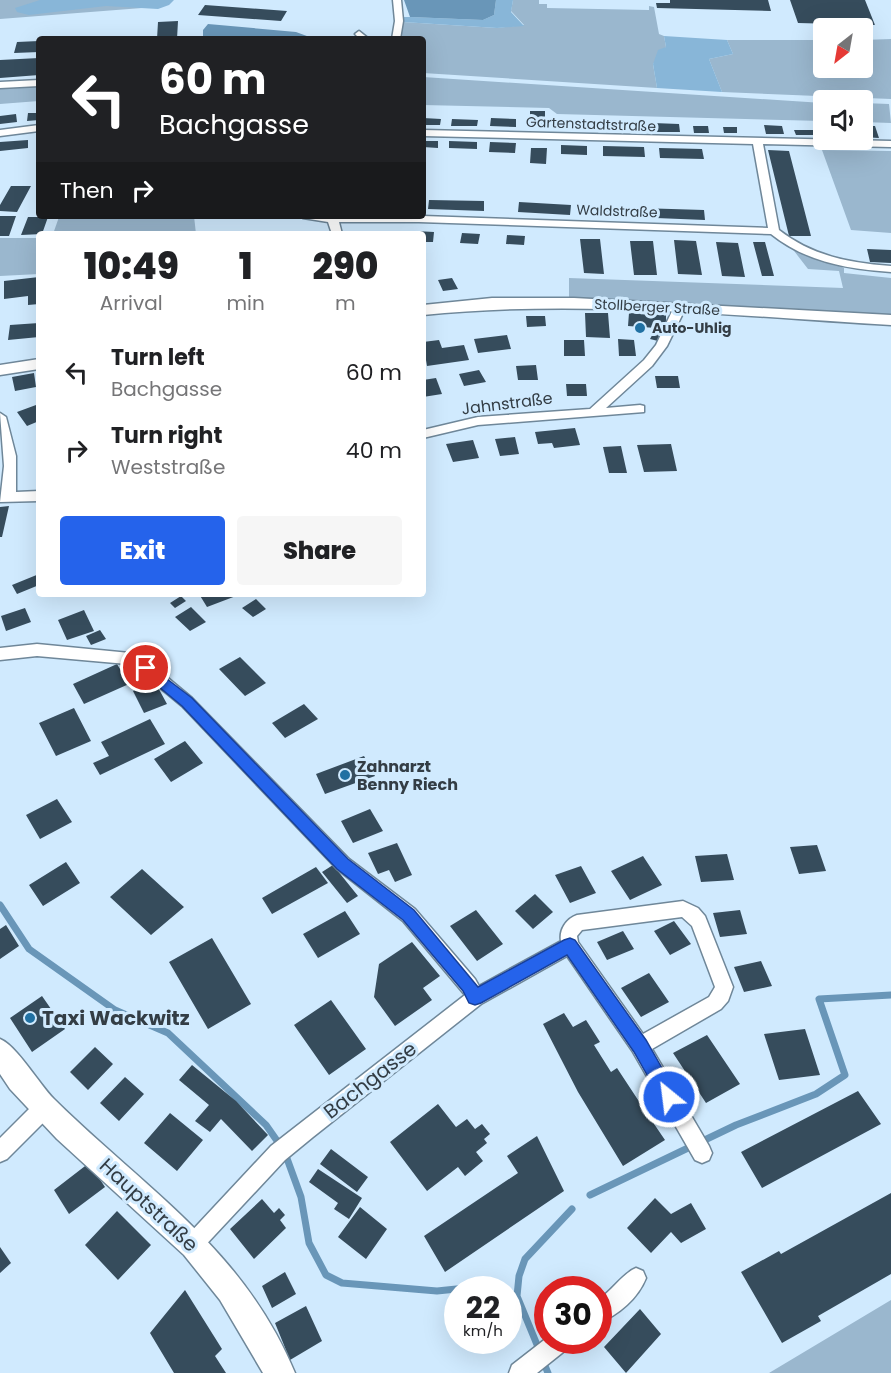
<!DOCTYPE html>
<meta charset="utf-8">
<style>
body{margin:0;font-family:Poppins,sans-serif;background:#f6f6f6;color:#202124;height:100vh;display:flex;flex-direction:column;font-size:22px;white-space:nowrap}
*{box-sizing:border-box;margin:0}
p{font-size:20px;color:#757577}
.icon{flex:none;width:33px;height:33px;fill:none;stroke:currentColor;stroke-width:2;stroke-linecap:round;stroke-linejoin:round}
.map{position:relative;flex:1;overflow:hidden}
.side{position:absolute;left:36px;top:231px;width:390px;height:366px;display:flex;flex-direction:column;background:#fff;border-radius:6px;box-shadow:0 6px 24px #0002}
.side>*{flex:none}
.guide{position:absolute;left:36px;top:36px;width:390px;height:183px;border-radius:6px;box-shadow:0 6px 24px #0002;background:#202124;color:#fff;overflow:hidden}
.needle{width:39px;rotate:211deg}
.buttons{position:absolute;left:813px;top:18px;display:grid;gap:12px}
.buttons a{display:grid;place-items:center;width:60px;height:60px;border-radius:6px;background:#fff;box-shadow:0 6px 24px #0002;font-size:30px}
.speed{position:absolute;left:444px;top:1276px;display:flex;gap:12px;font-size:30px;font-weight:700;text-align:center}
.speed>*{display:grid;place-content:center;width:78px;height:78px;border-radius:50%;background:#fff;box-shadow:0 6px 24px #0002;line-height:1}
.speed small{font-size:15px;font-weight:400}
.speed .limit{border:9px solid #d22;background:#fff;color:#111}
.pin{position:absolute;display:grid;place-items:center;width:51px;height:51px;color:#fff;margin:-26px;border:3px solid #fff;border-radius:50%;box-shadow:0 2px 6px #0007}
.me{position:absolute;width:66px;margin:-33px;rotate:331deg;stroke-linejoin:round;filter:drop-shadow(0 0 4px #0008)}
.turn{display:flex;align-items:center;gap:21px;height:126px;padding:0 24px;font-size:27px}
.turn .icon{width:78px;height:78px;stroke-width:2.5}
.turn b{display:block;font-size:42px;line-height:51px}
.then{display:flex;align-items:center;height:57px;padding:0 24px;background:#0003;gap:12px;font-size:22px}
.eta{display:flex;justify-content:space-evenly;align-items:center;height:102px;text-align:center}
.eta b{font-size:36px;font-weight:800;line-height:42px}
.primary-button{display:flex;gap:12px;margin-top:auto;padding:12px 24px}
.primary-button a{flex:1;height:69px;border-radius:6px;background:#2563eb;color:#fff;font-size:24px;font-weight:800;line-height:69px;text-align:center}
.primary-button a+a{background:#f6f6f6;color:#202124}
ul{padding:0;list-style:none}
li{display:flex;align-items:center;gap:18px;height:78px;padding:0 24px}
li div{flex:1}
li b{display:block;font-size:22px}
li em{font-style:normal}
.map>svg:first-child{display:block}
</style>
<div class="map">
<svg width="891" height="1373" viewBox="0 0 891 1373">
<rect width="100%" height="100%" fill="#d0eafe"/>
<path fill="#9ab7ce" d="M0 0H153L142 8 0 19Z
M513 0H539V4H547V8L649 10V6L654 7 659 34 664 36 666 47 653 64 657 88 423 73V39H398L403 22 497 28 524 25 511 11Z
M891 39V99L722 92 709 59 733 54 727 40H823L824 68H862L863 40Z
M423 77 823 103V121L557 114 549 108 423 105Z
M39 85V101L0 104V87Z
M863 103 889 104 891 123 863 122Z
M822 150 891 151V233L851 230Z
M194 216 196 234H53L59 217Z
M0 238H39V274L0 276Z
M791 247 844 268V273L891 278V315L569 298V278L843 288 839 271 808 269Z
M891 1300V1373H769Z"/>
<path fill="#88b6d8" d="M40 0H174L169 5 158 9 106 6 29 15 17 12 15 8Z
M496 0H513L511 12 524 26 497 28 403 22 404 17H410L483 20 494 15Z
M664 36 727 40 733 54 709 59 722 92 657 88 653 64 658 50 666 47Z"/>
<path fill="#6996b8" d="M404 0H496L494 15 483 20 410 17Z
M208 24 296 32 315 39H203V30Z"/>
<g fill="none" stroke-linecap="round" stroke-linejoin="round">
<path stroke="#6996b8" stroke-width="7" d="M0 905 29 949 115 1010 168 1033 266 1125 280 1145
M285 1153 301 1197 309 1243 326 1275 342 1283 437 1291 476 1287 491 1290
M590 1195 736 1125 816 1094 845 1075 819 999 891 995
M508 1294 517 1296 540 1352
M517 1296 519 1276 525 1259 572 1209
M543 1361 548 1373"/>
</g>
<path fill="#364c5c" d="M670 0H768L771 11 657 8 656 3H670Z
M790 0H865L875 25 798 23Z
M205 5 287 11 281 21 198 15Z
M178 21 177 39H157L158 22Z
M39 41V52L14 53 17 42Z
M39 58V75L0 78V60Z
M530 111H545V125L530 124Z
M28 113H39V120L27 121Z
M16 114 17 122 0 124V116Z
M423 118 441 119 440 125H423Z
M491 118 516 119V127L490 126Z
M452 119 478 120 477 126H451Z
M558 121H583V129L559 128Z
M602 122 625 123V130L602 129Z
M653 123 679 124 680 132H654Z
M764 125 782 126 784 134H766Z
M693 126H708L709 133H694Z
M862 126H875L879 138 862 137Z
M723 127H737V133H724Z
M794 130H815L817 135H796Z
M28 140V148L0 151V142Z
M423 141H438V148L423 147Z
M449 141 477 142V149L449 148Z
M490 142 516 143 515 153 489 152Z
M561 145 587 146V155L561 154Z
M603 146 644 147 645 157 603 156Z
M531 148H547L546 164 530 163Z
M659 148 702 149 704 159 660 158Z
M768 150 789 151 811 236H789Z
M11 186H31L17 212 0 211V205Z
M429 200 484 201V211L428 209Z
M519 202 571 205 570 215 518 212Z
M606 207 704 210 705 220 607 216Z
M0 216H16L9 236H0Z
M28 217H48L42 234 21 235Z
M415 231 434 232 433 242H423V234H415Z
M462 233 480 234 478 244 460 243Z
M507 235 525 236 524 245 506 244Z
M580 239H600L604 274 584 273Z
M674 240 696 241 702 275 678 274Z
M630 241H653L657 275H634Z
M716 242 738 243 745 277 722 276Z
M753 242H765L774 276H762Z
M867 249 891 250V263L870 262Z
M39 277V304L28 305V296L4 299V281Z
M452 278 458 289 443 291 438 280Z
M585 313H608L610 338 586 337Z
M629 313 666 315V329L658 341 650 339 656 328 628 326Z
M526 316H545L546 326 527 327Z
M39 323V337L8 340 10 325Z
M507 335 511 349 478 353 474 339Z
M618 339 634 340 636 356H619Z
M439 340 442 348 464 345 469 360 427 366 423 342Z
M564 340H584L585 356H564Z
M536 365 538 380H518L516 366Z
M479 370 486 382 464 386 459 374Z
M34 373 36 387 15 391 12 377Z
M655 376H678L680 388H657Z
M436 378 442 394 423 397V380Z
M566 384H586L587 396H567Z
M36 405 39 421 27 426 17 412Z
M575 428 580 445 554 448 552 443 538 444 535 432Z
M515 437 519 454 500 456 495 439Z
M473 440 479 458 453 462 446 444Z
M671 444 677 471 644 472 637 445Z
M621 446 627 473H609L603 447Z
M9 506 2 537H0V507Z
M39 574V585L17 594 12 585Z
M199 594H234L236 596 207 607Z
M181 596 186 601 175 608 170 603Z
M256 599 266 609 253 617 242 608Z
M191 607 206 622 190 631 175 617Z
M25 608 31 622 6 631 1 616Z
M84 610 94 631 67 640 58 620Z
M100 630 106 639 91 645 86 636Z
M240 657 266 683 245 696 219 669Z
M117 664 129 684 84 704 73 684Z
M155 682 167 704 144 713 133 691Z
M304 704 318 719 285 738 272 723Z
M74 708 91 741 56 756 39 723Z
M150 719 165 744 100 775 93 763 109 756 101 742Z
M185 741 203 763 171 782 154 759Z
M364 756 375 776 325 794 316 774Z
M57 799 72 822 40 839 26 815Z
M370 809 383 831 353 843 341 821Z
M397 843 412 875 395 882 389 870 378 874 368 853Z
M817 845 826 871 799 874 790 847Z
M727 854 734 880 701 882 695 856Z
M643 856 662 885 630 900 611 871Z
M66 862 80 883 43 906 29 885Z
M333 865 358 896 347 903 322 872Z
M581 866 596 893 570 903 555 875Z
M316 867 328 883 272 914 262 898Z
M142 869 184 907 151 935 110 897Z
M535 894 553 912 533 929 515 911Z
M476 910 503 944 477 961 450 926Z
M740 910 747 934 720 937 713 913Z
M345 911 360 934 318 958 303 934Z
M674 921 691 944 670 955 654 931Z
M6 925 19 946 0 959V929Z
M623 931 634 949 607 960 597 942Z
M212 938 251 1004 208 1029 169 962Z
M412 942 440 976 423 988 432 1000 395 1026 374 997 379 964Z
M761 961 772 986 744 992 734 967Z
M649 973 669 1002 641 1017 621 988Z
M42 996 65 1029 32 1052 10 1018Z
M331 1000 366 1049 329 1075 294 1025Z
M564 1013 573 1027 586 1020 600 1042 594 1045 611 1072 617 1068 642 1106 647 1103 656 1115 650 1118 665 1140 623 1166 578 1092 543 1024Z
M805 1029 820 1075 779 1080 764 1034Z
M707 1035 740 1084 706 1103 673 1053Z
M95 1047 113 1064 88 1090 70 1072Z
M192 1065 236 1101 268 1135 252 1151 221 1119 210 1132 195 1121 209 1105 179 1080Z
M125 1077 144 1094 119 1121 100 1103Z
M858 1091 881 1124 762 1188 741 1152Z
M438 1104 456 1127 467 1119 475 1129 482 1124 490 1134 484 1139 487 1143 476 1152 483 1161 465 1176 458 1167 427 1191 390 1142Z
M170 1113 203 1140 177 1171 144 1143Z
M537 1136 564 1191 445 1272 424 1236 518 1173 507 1156Z
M331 1149 368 1177 357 1192 320 1164Z
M89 1163 105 1187 69 1214 54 1190Z
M318 1169 362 1198 349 1219 334 1209 338 1203 309 1182Z
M891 1193V1274L818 1316 821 1321 782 1343 741 1272 779 1251 781 1254Z
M655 1198 671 1214 691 1203 706 1229 681 1243 671 1232 651 1253 627 1228Z
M262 1199 274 1213 279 1208 285 1215 280 1220 286 1228 254 1259 230 1229Z
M360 1207 387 1229 366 1259 338 1237Z
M117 1211 151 1245 118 1280 85 1245Z
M0 1247 11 1263 0 1273Z
M285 1272 296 1294 272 1308 262 1286Z
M185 1290 222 1349 215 1356 226 1373H174L150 1333Z
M306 1306 322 1341 290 1360 275 1323Z
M640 1309 661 1334 626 1373 604 1347Z"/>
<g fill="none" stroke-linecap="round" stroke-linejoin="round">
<defs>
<path id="street" d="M393 0H401L403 21 400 39H392L395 21Z
M359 31 369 39H360L355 34Z
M39 80V86L0 88V82Z
M39 125V131L0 136V130Z
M423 130 891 141V147L763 144 779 230C812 256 850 263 891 266V272C847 269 806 262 771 234L419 222H339L342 234H332L328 222 303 218 302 216H423L768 228 753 144 423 136Z
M680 304 686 307 667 346 652 366 606 408 640 405 644 406V412L478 425 423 438V430L478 417 590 409 644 360 656 345 674 307Z
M0 413 6 417 16 456V492L39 491V501L0 502 4 466Z
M37 644 130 653 151 664 192 698 349 859 415 909 475 979 479 986 561 941C559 930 566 919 577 915L683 901 698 908 705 916 733 987 728 1001 721 1009 652 1049 709 1146 712 1153 709 1160 702 1163 695 1160 633 1052 567 956 481 1004 313 1137 285 1160 200 1251 193 1254 186 1251 183 1244 186 1237 271 1146 465 995 403 921 337 869 182 706 141 672 127 664 37 656 0 660V648ZM682 917 692 926 715 987 709 997 643 1034 578 942 577 936 582 930Z
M44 1098 51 1101 54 1108 51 1115 7 1159 0 1162V1138L37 1101Z
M636 1268 643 1271 646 1278C638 1298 619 1315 598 1323V1300C612 1291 623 1273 636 1268Z
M548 1337V1341H570L567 1349 537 1373H509L512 1365Z"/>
<path id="secondary" d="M492 298H574L891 315V325C736 316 578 299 423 315V305Z
M39 359V369L0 375V365Z
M0 1039C17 1046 39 1084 54 1099 145 1189 243 1248 295 1373H263L220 1300 184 1255 57 1139 10 1089 0 1074Z"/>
</defs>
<use href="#street" stroke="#6f8799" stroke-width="3"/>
<use href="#secondary" stroke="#6f8799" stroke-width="3"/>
<use href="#street" fill="#fff" fill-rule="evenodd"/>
<use href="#secondary" fill="#fff" fill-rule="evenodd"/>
</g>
<path fill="#2563eb" stroke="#184099" stroke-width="1.5" d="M146 663 192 698 348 859 414 910 478 987 564 940 570 938 575 940 646 1040 675 1091 678 1097 675 1103 669 1106 663 1103 634 1052 567 955 481 1003 475 1005 469 1003 463 991 403 920 337 869 182 706 141 672 140 668Z"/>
<g fill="#2171a3" stroke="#d0eafe" stroke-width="2">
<circle cx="640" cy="328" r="6"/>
<circle cx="345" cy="775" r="6"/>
<circle cx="30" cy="1018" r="6"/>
</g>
<g text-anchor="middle" stroke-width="6" stroke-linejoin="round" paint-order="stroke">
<g font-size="14" fill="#333d45" stroke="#d0eafe">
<text transform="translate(591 124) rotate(2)" y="5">Gartenstadtstraße</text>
<text transform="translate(617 211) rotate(2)" y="5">Waldstraße</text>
<text transform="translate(657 307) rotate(3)" y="5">Stollberger Straße</text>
</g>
<g font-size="14" font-weight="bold" fill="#333d45" stroke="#d0eafe" text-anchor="start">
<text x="652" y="333">Auto-Uhlig</text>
</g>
<g font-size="16" fill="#333d45" stroke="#d0eafe">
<text transform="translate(507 403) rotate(-7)" y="6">Jahnstraße</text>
</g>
<g font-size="16" font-weight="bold" fill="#333d45" stroke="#d0eafe" text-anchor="start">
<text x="357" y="772">Zahnarzt<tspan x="357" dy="18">Benny Riech</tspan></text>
</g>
<g font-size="20" font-weight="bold" fill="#333d45" stroke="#d0eafe" text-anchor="start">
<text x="42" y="1025">Taxi Wackwitz</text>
</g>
<g font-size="20" fill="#333d45" stroke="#d0eafe">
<text transform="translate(370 1080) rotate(-38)" y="7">Bachgasse</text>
<text transform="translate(149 1205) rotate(43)" y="7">Hauptstraße</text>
</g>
</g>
</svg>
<div class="buttons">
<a><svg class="needle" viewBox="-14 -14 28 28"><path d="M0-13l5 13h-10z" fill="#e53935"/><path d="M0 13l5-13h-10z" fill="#757577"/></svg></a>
<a><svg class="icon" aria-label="sound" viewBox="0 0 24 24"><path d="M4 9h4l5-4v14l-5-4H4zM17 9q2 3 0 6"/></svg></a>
</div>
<div class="speed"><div>22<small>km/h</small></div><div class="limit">30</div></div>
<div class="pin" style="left:146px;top:668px;background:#d93025"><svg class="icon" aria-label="arrive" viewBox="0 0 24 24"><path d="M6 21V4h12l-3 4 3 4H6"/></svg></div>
<svg class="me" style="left:669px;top:1097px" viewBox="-20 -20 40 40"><circle r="17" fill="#2563eb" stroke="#fff" stroke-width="3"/><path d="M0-11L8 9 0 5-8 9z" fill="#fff"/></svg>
<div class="guide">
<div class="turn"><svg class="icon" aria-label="left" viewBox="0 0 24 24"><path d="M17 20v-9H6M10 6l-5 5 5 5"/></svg><div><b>60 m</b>Bachgasse</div></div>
<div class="then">Then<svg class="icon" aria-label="right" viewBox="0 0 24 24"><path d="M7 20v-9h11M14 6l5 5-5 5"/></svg></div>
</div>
<section class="side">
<div class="eta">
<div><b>10:49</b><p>Arrival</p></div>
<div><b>1</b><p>min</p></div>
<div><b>290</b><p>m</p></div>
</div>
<ul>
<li><svg class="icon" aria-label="left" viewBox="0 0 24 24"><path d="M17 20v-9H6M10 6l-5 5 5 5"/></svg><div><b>Turn left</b><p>Bachgasse</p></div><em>60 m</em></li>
<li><svg class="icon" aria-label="right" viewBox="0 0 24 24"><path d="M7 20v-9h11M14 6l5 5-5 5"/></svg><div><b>Turn right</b><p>Weststraße</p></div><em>40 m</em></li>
</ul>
<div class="primary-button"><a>Exit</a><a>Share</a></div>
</section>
</div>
